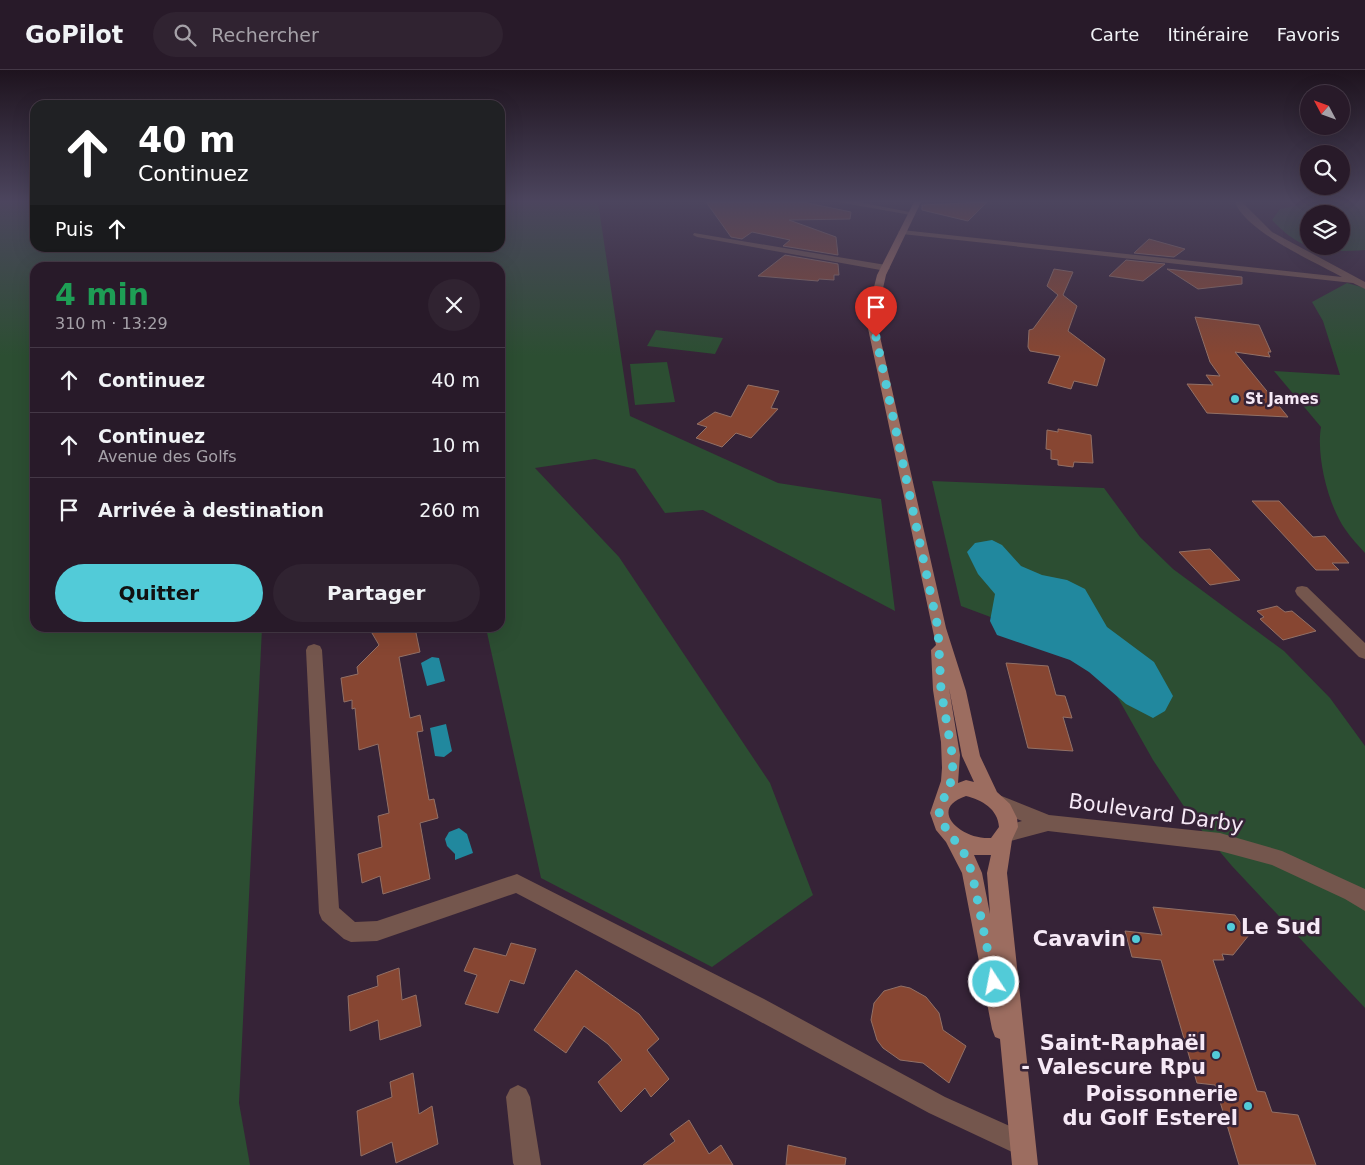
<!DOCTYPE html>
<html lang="fr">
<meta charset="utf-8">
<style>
body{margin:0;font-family:"DejaVu Sans",sans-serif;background:#302331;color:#f1f3f6;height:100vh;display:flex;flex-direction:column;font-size:19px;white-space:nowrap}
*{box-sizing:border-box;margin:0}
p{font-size:16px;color:#a5a1a8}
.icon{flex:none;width:28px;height:28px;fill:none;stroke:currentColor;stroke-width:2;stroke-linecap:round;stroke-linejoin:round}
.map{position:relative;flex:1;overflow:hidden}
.drawer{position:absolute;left:30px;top:192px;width:475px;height:370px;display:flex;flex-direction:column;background:#281a29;border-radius:15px;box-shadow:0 5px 20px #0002,0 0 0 1px #443846}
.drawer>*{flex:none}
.hud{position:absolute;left:30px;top:30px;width:475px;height:152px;border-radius:15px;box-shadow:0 5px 20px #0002,0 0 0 1px #443846;background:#202124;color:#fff;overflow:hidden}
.needle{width:32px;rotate:311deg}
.fabs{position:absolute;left:1300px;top:15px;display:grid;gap:10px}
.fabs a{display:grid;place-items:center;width:50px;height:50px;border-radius:50%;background:#281a29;box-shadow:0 5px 20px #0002,0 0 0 1px #443846;font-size:25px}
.pin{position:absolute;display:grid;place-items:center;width:42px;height:42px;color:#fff;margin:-51px -21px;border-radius:50% 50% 50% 0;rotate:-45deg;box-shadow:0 0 5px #0007}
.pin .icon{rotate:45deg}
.me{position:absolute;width:55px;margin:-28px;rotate:349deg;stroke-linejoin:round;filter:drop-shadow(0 0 4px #0008)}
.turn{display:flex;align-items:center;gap:18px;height:105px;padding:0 25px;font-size:22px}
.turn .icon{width:65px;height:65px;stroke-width:2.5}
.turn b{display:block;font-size:35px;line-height:42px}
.then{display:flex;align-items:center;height:48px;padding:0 25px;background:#0003;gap:10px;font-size:19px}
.round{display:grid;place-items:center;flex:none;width:52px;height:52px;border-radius:26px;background:#302331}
.head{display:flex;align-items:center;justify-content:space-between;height:85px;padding:0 25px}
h1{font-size:30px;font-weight:700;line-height:38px;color:#1e9e55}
.button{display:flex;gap:10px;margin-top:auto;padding:10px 25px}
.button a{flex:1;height:58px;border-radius:30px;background:#52cbd8;color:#111;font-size:20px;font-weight:700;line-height:58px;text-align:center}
.button a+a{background:#302331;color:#f1f3f6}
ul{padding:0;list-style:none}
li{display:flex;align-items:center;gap:15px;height:65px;padding:0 25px;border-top:1px solid #443846}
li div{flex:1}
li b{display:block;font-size:19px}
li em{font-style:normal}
header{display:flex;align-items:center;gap:30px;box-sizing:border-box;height:70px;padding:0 25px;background:#281a29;border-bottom:1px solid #443846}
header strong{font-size:24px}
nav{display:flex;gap:28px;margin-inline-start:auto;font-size:18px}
.search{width:350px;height:45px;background:#302331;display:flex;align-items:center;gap:12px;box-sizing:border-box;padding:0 18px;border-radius:28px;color:#a5a1a8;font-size:19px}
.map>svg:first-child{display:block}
</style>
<header>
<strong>GoPilot</strong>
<div class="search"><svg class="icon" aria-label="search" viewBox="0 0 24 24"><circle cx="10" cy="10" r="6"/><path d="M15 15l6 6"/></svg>Rechercher</div>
<nav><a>Carte</a><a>Itinéraire</a><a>Favoris</a></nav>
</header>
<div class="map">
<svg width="1365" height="1095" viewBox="0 0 1365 1095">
<rect width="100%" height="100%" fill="#362337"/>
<path fill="#2c4e32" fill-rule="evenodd" d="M0 132H35V178H500V132H598L630 346 778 413 881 429 895 541 703 440 665 443 635 399 595 389 535 398 619 487 770 713 813 825 712 897 541 808 486 558H500V198H35V558H262L239 1033 250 1095H0Z
M1314 132H1365V180C1323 183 1302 182 1272 150L1280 139ZM1309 144H1341V176H1309Z
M1347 213 1365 218V483C1358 475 1351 468 1345 459 1328 435 1316 385 1321 357L1274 301 1340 305 1323 251 1312 232Z
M656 260 723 268 715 284 647 276Z
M667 292 675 332 635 335 630 294Z
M932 411 1104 418 1140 467 1173 499 1284 581 1330 628 1365 676V938L1232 796 1193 750 1153 690 1105 605 1058 572 961 536Z"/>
<path fill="#21889e" d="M992 470 1002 475 1021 496 1042 505 1067 510 1085 519 1107 557 1154 592 1173 626 1165 641 1153 648 1126 634 1089 602 1070 590 997 565 990 551 995 524 978 504 967 482 975 473Z
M432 587 439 588 445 611 427 616 421 593Z
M446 654 452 681 444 687 435 686 430 658Z
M459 758 467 764 473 783 455 790V784L447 776 445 769 449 762Z"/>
<path fill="#874632" stroke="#927066" d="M706 132H803L851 142 850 149 789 150 836 167 838 185 783 176 790 170 752 162 742 169 731 167Z
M987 132 968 151 922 140V135Z
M1149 169 1185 179 1174 187 1134 183Z
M785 185 838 194 839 205H834V210L819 209 818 211 758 206Z
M1126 190 1165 194 1143 211 1109 206Z
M1054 199 1073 202 1063 225 1077 236 1068 261 1105 289 1097 316 1074 311 1071 319 1048 313 1060 286 1030 281 1028 277 1029 260 1033 259 1058 225 1047 216Z
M1167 199 1242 207V214L1198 219Z
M1195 247 1259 255 1271 282H1268L1270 287 1235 282 1288 347 1207 343 1187 314 1213 315 1206 305 1220 306 1210 292Z
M748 315 779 321 771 338 778 339 751 368 736 363 722 377 696 368 707 357 697 354 715 342 731 347Z
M1058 359 1091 365 1093 393 1074 392 1073 397 1058 395V390L1051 389V380L1046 379 1047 360 1058 362Z
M1252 431H1279L1313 467 1325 466 1349 493H1332L1339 500H1316Z
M1210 479 1240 510 1210 515 1179 482Z
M1277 536 1285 542 1292 541 1316 561 1283 570 1260 549 1264 547 1257 541Z
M369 558H415L420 582 399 587 410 648 420 645 423 661 417 662 429 730 434 729 438 748 420 753 430 809 383 824 380 806 362 813 358 784 382 777 378 746 389 743 378 674 359 680 355 638 352 639V630L344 632 341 608 358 604 357 597 379 575Z
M1006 593 1048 596 1056 625 1065 626 1072 648 1063 647 1073 681 1028 678Z
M1153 837 1235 845 1249 865 1233 885 1222 884 1224 890H1213L1257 1021 1265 1022 1272 1042 1298 1045 1316 1095H1239L1215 1015 1197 1013 1161 890 1132 887 1125 861 1162 865Z
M511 873 536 879 524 914 510 910 498 943 465 934 477 905 464 901 474 878 506 886Z
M399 898 402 930 416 925 421 956 380 970 378 950 350 961 348 926 378 916 377 906Z
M576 900 639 944 659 969 647 980 669 1009 651 1027 645 1018 621 1042 598 1012 622 990 608 974 584 956 566 983 534 960Z
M901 916 910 918 926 927 939 943 943 960 966 976 949 1013 923 993 900 990 883 978 877 970 871 950 874 933 884 921Z
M413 1003 419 1044 432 1036 438 1074 396 1093 392 1072 361 1086 357 1041 392 1027 390 1012Z
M689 1050 709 1084 721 1075 733 1095H643L675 1071 670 1064Z
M788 1075 846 1088 845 1095H786Z"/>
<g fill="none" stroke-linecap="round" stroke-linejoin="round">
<path fill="#74564d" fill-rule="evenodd" d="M838 132H858L915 143 911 145Z
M1235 132H1242L1272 162 1365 212V219L1353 213 902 164 898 162 902 160 1342 207C1315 192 1246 162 1235 132Z
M694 163 886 195 890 198 886 201 697 167 693 165Z
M1302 516 1307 517 1365 573V589L1359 587 1297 525 1295 521 1297 517Z
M314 574 320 576 322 580 339 838 355 852 377 851 517 804 764 929 945 1027 1032 1066 1035 1075 1032 1084 1023 1087 929 1043 748 945 516 823 377 871 351 872 344 869 322 850 319 843 306 580 308 576Z
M999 725 1049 745 1220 763 1282 781 1365 819V841L1345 829 1272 795 1220 781 1048 761 1007 772 1000 769 998 763 1000 757 1022 751 992 739 990 733 992 727Z
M518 1015 526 1019 530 1027 541 1095H514L513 1093 506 1027 510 1019Z"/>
<path fill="#9c6d60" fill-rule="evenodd" d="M914 132H921L886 205 876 249 946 558 966 621 980 686 997 722 1010 734 1017 748 1018 757 1012 770 1007 803 1038 1095H1012L1000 969 995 967 992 959 962 803 946 772 936 760 930 743 941 711 942 698 941 672 933 620 931 580 936 575 866 249 877 205ZM949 618 962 686 974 712 966 710 958 713 960 685ZM966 726C982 730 998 739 999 757L991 768C961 770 927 739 966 726ZM974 785H991L987 803 990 844 982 803Z"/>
</g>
<linearGradient id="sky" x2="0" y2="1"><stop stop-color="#1e131e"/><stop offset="0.46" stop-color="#4c455e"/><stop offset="1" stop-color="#4c455e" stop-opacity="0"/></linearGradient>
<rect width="1365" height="286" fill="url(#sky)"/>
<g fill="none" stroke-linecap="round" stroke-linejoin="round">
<path stroke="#52cbd8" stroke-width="9" stroke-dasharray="0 16.2" d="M876 267 938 558 941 620 953 689 952 709 939 740 940 750 966 786 972 803 994 912"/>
</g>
<g fill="#52cbd8" stroke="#362337" stroke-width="2">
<circle cx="1235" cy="329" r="5"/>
<circle cx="1231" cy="857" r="5"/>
<circle cx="1136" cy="869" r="5"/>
<circle cx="1216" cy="985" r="5"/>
<circle cx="1248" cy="1036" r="5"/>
</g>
<g text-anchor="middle" stroke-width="5" stroke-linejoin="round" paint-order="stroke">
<g font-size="15" font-weight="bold" fill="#f6e9f6" stroke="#362337" text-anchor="start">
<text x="1245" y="334">St James</text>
</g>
<g font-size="21" fill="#f6e9f6" stroke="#362337">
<text transform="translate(1156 743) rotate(8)" y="7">Boulevard Darby</text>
</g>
<g font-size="21" font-weight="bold" fill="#f6e9f6" stroke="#362337" text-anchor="end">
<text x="1241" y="864" text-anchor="start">Le Sud</text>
<text x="1126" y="876">Cavavin</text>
<text x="1206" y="980">Saint-Raphaël<tspan x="1206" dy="24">- Valescure Rpu</tspan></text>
<text x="1238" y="1031">Poissonnerie<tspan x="1238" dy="24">du Golf Esterel</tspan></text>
</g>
</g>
</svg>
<div class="fabs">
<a><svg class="needle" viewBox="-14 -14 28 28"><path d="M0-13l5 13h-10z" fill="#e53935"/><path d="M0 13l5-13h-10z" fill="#a5a1a8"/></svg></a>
<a><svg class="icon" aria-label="search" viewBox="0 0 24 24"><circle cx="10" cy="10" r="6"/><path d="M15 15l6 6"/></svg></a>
<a><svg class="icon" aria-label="layers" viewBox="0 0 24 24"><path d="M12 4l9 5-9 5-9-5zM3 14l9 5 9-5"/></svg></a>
</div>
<div class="pin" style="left:876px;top:267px;background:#d93025"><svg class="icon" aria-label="arrive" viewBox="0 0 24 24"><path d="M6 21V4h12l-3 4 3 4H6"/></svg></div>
<svg class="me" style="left:994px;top:912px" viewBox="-20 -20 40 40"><circle r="17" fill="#52cbd8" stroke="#fff" stroke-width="3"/><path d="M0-11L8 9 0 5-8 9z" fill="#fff"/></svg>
<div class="hud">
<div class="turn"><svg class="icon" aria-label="ahead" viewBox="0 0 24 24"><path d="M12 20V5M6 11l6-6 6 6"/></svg><div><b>40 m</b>Continuez</div></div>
<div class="then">Puis<svg class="icon" aria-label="ahead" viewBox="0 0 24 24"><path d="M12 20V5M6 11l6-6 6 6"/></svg></div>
</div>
<section class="drawer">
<div class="head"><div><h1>4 min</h1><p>310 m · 13:29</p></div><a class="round"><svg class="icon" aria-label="close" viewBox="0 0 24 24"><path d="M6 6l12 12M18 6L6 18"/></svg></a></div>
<ul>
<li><svg class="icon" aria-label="ahead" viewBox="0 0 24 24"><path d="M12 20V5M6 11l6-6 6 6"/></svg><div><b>Continuez</b></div><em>40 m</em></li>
<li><svg class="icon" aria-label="ahead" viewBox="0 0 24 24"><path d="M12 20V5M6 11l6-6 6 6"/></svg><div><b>Continuez</b><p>Avenue des Golfs</p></div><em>10 m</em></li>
<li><svg class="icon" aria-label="arrive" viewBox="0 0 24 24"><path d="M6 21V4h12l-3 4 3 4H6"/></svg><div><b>Arrivée à destination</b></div><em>260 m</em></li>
</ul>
<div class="button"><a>Quitter</a><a>Partager</a></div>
</section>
</div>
